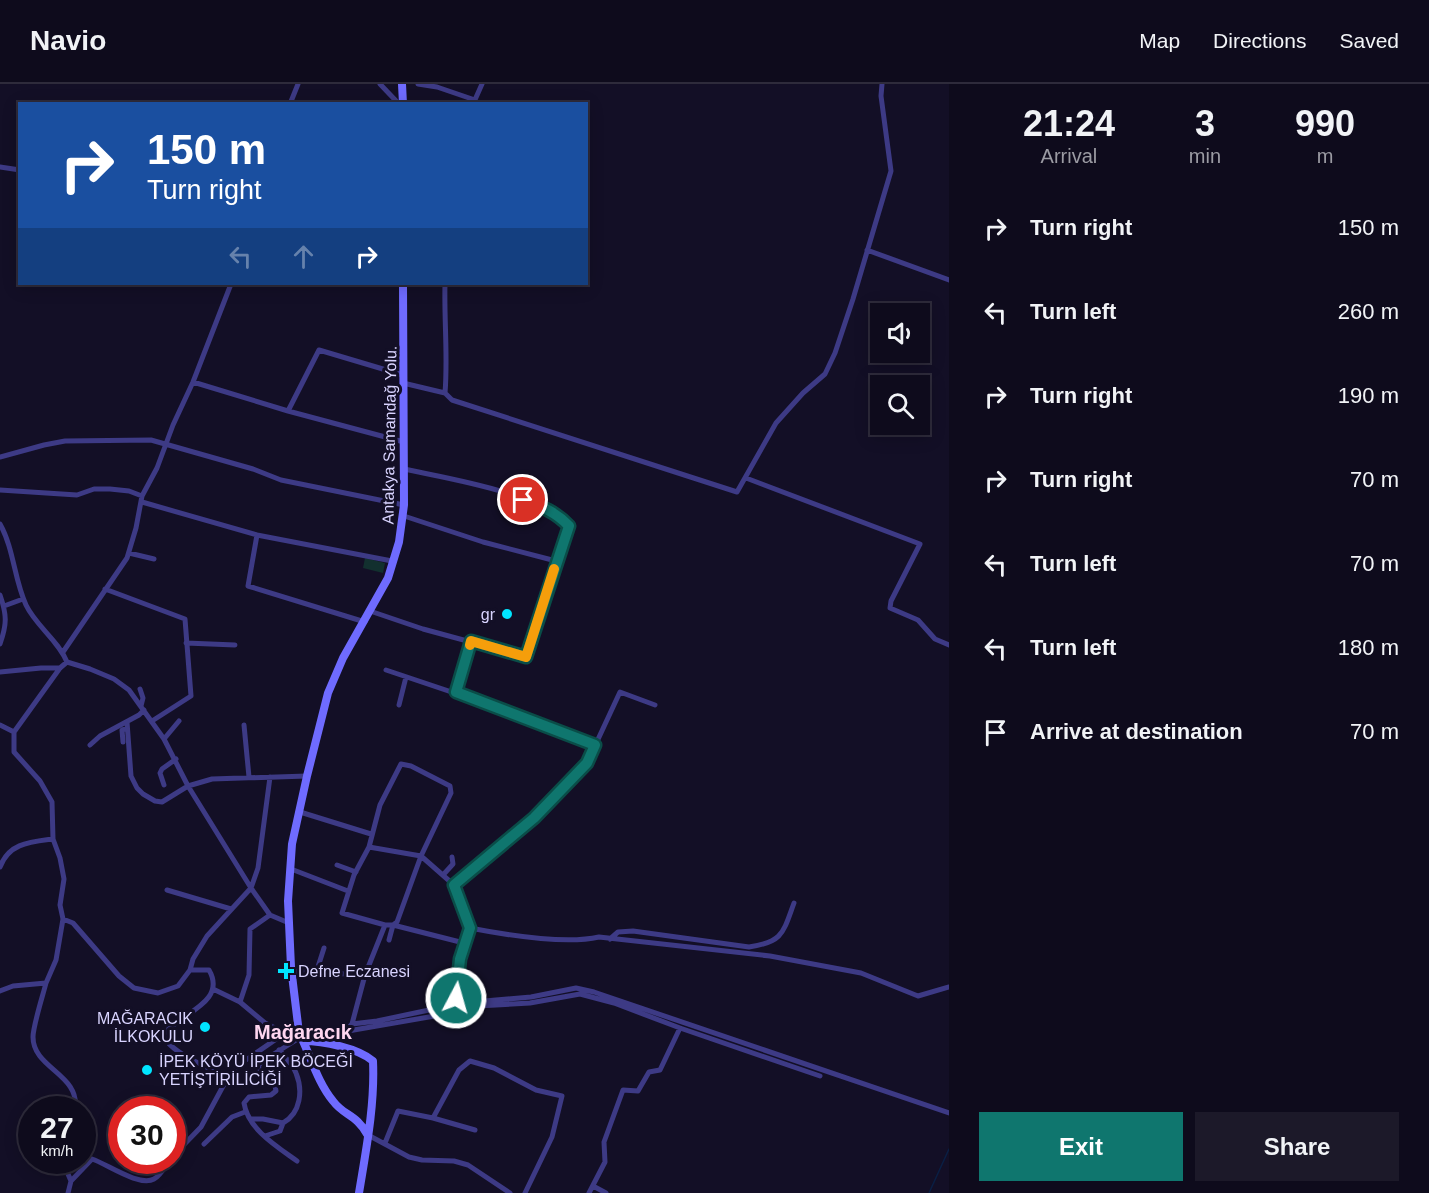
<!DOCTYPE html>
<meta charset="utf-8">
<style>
body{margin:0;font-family:Arial,sans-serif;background:#1c1929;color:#f1f3f6;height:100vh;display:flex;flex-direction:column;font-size:22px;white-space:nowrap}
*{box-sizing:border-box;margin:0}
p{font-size:20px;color:#9b9ba3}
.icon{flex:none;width:33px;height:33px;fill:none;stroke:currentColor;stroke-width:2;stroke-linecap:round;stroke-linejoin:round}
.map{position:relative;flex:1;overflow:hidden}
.drawer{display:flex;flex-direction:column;background:#0e0b1c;width:480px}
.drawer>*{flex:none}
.banner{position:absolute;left:18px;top:18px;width:570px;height:183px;border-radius:0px;box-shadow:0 3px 15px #0003,0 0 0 2px #2e2b3b;background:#1a4fa0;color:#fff;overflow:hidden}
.fabs{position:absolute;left:870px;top:219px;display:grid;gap:12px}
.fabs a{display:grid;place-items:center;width:60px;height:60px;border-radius:0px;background:#0e0b1c;box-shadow:0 3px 15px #0003,0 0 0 2px #2e2b3b;font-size:30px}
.speed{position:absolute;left:18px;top:1012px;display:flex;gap:12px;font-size:30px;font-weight:700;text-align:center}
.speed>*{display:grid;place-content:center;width:78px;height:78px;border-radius:50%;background:#0e0b1c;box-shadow:0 3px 15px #0003,0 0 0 2px #2e2b3b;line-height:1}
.speed small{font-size:15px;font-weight:400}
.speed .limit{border:9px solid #d22;background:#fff;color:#111}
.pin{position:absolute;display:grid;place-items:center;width:51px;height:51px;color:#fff;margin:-26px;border:3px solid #fff;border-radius:50%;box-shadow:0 2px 6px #0007}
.me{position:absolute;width:66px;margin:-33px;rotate:6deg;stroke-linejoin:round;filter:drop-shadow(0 0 4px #0008)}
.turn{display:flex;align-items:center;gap:21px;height:126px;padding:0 30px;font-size:27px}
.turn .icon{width:78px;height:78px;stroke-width:2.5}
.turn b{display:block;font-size:42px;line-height:51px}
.lanes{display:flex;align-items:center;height:57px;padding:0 30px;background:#0003;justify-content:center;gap:30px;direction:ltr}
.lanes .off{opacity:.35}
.eta{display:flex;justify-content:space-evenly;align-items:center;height:102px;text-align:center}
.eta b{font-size:36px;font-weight:700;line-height:42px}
.button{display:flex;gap:12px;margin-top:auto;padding:12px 30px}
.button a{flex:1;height:69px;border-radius:0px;background:#0f766e;color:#fff;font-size:24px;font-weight:700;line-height:69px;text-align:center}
.button a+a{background:#1c1929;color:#f1f3f6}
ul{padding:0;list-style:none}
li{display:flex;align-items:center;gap:18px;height:84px;padding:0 30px}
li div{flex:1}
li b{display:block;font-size:22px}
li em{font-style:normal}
header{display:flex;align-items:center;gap:36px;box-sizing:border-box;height:84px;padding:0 30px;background:#0e0b1c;border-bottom:2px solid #2e2b3b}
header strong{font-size:28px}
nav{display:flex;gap:33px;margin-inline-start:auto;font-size:21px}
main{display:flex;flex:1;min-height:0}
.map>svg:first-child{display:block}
</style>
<header>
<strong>Navio</strong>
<nav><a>Map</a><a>Directions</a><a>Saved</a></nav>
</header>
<main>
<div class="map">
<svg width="949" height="1109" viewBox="0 0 949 1109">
<rect width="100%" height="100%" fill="#130f26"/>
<path fill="#12302f" d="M365 474 385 479 383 489 363 484Z"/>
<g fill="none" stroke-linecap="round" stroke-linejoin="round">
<path stroke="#0a1f44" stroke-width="1.5" d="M929 1109 949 1065"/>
<path stroke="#3d3a85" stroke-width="5" d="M380 0 399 20
M418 0 437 3 475 16
M474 18 482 0
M290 20 298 0
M0 83 20 86
M867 166 949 196
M445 200C444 236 448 273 445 309
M193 298 288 327 404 358
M403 299 445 309 452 316 737 408 776 339 803 309 825 290 835 269 853 215 891 87 881 12 882 0
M288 327 319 266 403 291
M0 373 44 361 65 357 151 356 253 385 281 396 404 421
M746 394 920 460 891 517 890 524 918 536 935 555 949 561
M0 406 77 411 94 405H110L129 407 142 412
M142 418 257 451 392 477
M404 432 483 458 556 477
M0 440C14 465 14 495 26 521 36 542 58 556 67 578L90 585 114 595 129 606 164 655 188 702 251 804 270 831 289 839
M257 451 248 502 365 538
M129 469 154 475
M105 505 185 535 191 612 152 637
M0 511C7 531 7 540 0 560
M4 522 23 515
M370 527 423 545 526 573 569 442C537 408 450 395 404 385
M186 559 235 561
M63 568 127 474 136 444 142 412 157 384 173 341 193 298 231 200
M386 586 520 631 595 661
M0 588 41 584H60
M140 605 143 614 141 622
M456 608 471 557
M399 621 406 593
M127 638 131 692 137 704 143 710 155 717 162 718 188 702 212 695 307 692
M0 641 14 648
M244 641 249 693
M164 655 179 637
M123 658 122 646 127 644
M90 661 100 652 139 631 144 626
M164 701 160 689 162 685 176 675
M300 728 371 750
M369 763 421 772 454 801 470 844 460 875 456 914 458 919
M337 781 356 788
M0 783C9 759 30 758 53 755
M291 785 348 807
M443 791 453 780 452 773
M454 801 534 734 587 679 620 608 655 621
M167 806 231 825
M63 835 73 839 119 892 134 904 158 909 178 902 190 886 193 875 207 852 251 804 258 784 270 693
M393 841 464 859
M470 844C506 851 564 861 599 853L770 872 861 889 918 912 949 903
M610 855 618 848 633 847 749 863C783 858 783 849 794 819
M389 856 393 841
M190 886H209C228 919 178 930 163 951 170 969 211 985 228 993
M291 887 365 891
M316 889 324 864
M46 899C43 911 33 942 33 953 33 985 81 990 75 1026
M213 905 240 918 265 939 285 949
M0 907 13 902 46 899 56 876 63 835 60 821 64 795 60 774 53 755 52 718 40 697 14 668V648L60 584 67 578
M240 918 249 891 250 845 270 831
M352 940 377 937 448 922 457 916 473 918 531 913 576 904 594 908 949 1029
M348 947 452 929 459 923 530 919 580 910 614 919 680 944 820 992
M334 961 352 940 365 891 385 841 342 829 354 791 369 763 380 721 401 680 411 682 450 702 451 709 421 772 397 838 393 841H385
M433 1034 475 1046
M250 1035H263L283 1039C301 1029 303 1006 296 989 293 981 285 973 279 966
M368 1051 409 1073 422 1076 454 1077 468 1081 510 1109
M265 1052 280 1047 283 1039
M385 1059 398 1027 433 1034 459 986 470 977 494 984 536 1006 562 1012 552 1053 525 1109
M204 1060 232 1033 245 1028
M172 1073 201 1043 228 993 243 978 285 949H299
M66 1077 65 1083 71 1097
M297 1077C276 1062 248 1045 244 1019L249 1013 271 1011 276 1007 275 1002 265 994 258 983 261 978 301 953
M593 1102 606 1109
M68 1109 71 1097 92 1075C107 1080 139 1103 154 1095 160 1092 165 1083 169 1077
M589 1109 605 1078 604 1058 623 1006 638 1007 649 988 660 986 680 944"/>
<path stroke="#6f6bff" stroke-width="8" d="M402 0 403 20
M303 957C312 977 319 1000 333 1017 344 1032 356 1030 367 1050
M359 1109C366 1066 375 1021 373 977 358 964 323 957 303 957L299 949 291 883 288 817 292 760 307 692 328 609 343 574 388 494 399 458 404 421 403 200"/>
</g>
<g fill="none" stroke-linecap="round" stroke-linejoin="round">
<defs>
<path id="route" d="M456 914 460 875 470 844 454 801 534 734 587 679 595 661 456 608 471 557 526 573 569 442C556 428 541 422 523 416"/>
</defs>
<use href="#route" stroke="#0a4d48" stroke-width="15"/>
<use href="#route" stroke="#0f766e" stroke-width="10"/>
<path stroke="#f59e0b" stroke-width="10" d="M470 561 471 557 526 573 554 485"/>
</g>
<g fill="#00e5ff" stroke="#130f26" stroke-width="2">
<circle cx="507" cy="530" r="6"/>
<path d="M283 878h6v6h6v6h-6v6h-6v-6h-6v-6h6z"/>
<circle cx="205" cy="943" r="6"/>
<circle cx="147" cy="986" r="6"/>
</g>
<g text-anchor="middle" stroke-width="6" stroke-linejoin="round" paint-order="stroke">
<g font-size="16" fill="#d9d4ff" stroke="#130f26">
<text transform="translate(389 351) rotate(-89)" y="6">Antakya Samandağ Yolu.</text>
</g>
<g font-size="16" fill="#d9d4ff" stroke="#130f26" text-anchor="end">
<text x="495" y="536">gr</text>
<text x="298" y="893" text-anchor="start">Defne Eczanesi</text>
<text x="193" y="940">MAĞARACIK<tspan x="193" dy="18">İLKOKULU</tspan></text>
<text x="159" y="983" text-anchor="start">İPEK KÖYÜ İPEK BÖCEĞİ<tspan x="159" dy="18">YETİŞTİRİLİCİĞİ</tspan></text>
</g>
<g font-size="20" font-weight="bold" fill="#ffd6f0" stroke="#130f26">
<text x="303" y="955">Mağaracık</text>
</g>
</g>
</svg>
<div class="fabs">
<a><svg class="icon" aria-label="sound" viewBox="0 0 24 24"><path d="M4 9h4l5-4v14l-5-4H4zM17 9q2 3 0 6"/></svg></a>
<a><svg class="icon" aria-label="search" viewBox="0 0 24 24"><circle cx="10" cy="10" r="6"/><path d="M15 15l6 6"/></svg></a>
</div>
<div class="speed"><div>27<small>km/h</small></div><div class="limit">30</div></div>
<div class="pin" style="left:523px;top:416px;background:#d93025"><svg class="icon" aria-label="arrive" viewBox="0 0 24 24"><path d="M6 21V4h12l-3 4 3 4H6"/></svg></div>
<svg class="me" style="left:456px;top:914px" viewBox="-20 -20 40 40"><circle r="17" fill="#0f766e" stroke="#fff" stroke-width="3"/><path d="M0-11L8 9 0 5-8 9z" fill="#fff"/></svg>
<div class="banner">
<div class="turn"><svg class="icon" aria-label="right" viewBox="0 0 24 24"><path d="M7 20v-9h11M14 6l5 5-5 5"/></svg><div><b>150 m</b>Turn right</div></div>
<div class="lanes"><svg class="icon off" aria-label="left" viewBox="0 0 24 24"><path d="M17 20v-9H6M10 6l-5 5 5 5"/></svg><svg class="icon off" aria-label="ahead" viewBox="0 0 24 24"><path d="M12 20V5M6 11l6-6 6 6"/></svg><svg class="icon" aria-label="right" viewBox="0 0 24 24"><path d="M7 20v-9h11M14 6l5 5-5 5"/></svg></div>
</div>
</div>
<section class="drawer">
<div class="eta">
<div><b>21:24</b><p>Arrival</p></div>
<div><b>3</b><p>min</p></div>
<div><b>990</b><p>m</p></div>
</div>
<ul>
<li><svg class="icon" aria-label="right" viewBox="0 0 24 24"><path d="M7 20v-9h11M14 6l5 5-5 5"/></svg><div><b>Turn right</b></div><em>150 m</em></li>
<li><svg class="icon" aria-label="left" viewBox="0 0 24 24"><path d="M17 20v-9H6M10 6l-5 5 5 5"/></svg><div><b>Turn left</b></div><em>260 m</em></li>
<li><svg class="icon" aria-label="right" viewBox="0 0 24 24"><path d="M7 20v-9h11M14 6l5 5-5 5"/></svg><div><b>Turn right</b></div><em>190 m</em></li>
<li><svg class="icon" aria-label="right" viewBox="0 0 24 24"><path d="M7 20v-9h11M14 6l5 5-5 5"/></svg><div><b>Turn right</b></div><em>70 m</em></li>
<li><svg class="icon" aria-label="left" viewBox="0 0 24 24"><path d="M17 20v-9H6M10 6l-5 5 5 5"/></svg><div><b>Turn left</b></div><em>70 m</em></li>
<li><svg class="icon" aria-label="left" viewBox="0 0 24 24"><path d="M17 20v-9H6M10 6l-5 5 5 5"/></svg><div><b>Turn left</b></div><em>180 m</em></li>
<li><svg class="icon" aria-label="arrive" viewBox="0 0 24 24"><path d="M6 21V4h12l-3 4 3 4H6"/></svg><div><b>Arrive at destination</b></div><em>70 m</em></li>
</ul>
<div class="button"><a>Exit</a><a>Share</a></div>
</section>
</main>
